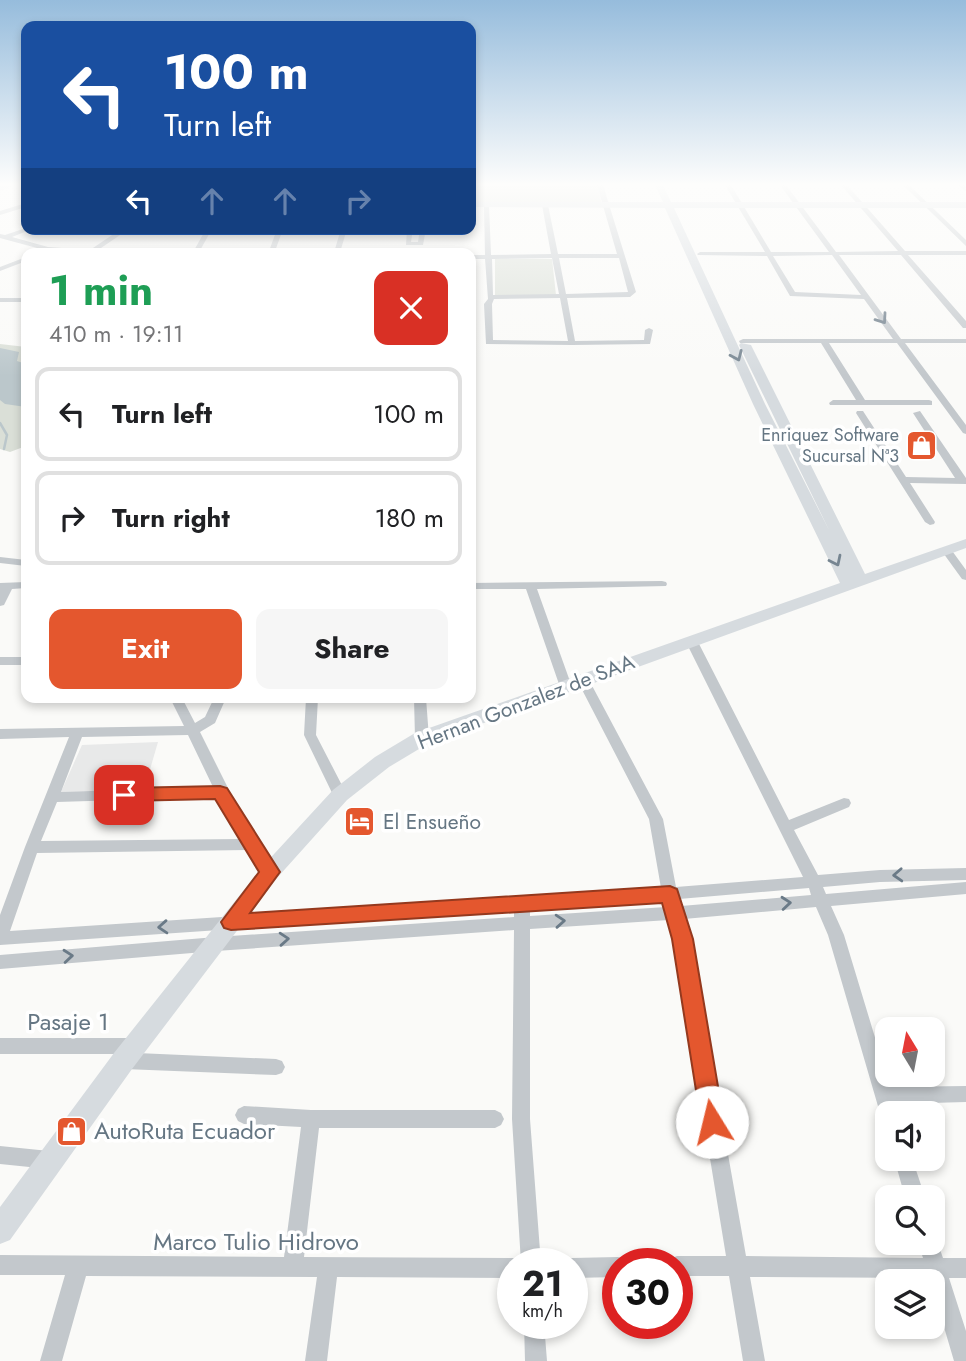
<!DOCTYPE html>
<meta charset="utf-8">
<style>
body{margin:0;font-family:Jost,sans-serif;background:#f6f6f6;color:#202124;height:100vh;display:flex;flex-direction:column;font-size:26px;white-space:nowrap}
*{box-sizing:border-box;margin:0}
p{font-size:23px;color:#757577}
.icon{flex:none;width:38px;height:38px;fill:none;stroke:currentColor;stroke-width:2;stroke-linecap:round;stroke-linejoin:round}
.map{position:relative;flex:1;overflow:hidden}
.drawer{position:absolute;left:21px;top:248px;width:455px;height:455px;display:flex;flex-direction:column;background:#fff;border-radius:14px;box-shadow:0 4px 10px #0003}
.drawer>*{flex:none}
.guide{position:absolute;left:21px;top:21px;width:455px;height:214px;border-radius:14px;box-shadow:0 4px 10px #0003;background:#1a4fa0;color:#fff;overflow:hidden}
.needle{width:46px;rotate:350deg}
.buttons{position:absolute;left:875px;top:1017px;display:grid;gap:14px}
.buttons a{display:grid;place-items:center;width:70px;height:70px;border-radius:14px;background:#fff;box-shadow:0 4px 10px #0003;font-size:35px}
.speed{position:absolute;left:497px;top:1248px;display:flex;gap:14px;font-size:35px;font-weight:700;text-align:center}
.speed>*{display:grid;place-content:center;width:91px;height:91px;border-radius:50%;background:#fff;box-shadow:0 4px 10px #0003;line-height:1}
.speed small{font-size:18px;font-weight:400}
.speed .limit{border:10px solid #d22;background:#fff;color:#111}
.pin{position:absolute;display:grid;place-items:center;width:60px;height:60px;color:#fff;margin:-30px;border-radius:14px;box-shadow:0 4px 10px #0006}
.me{position:absolute;width:77px;margin:-38px;rotate:351deg;stroke-linejoin:round;filter:drop-shadow(0 0 5px #0008)}
.turn{display:flex;align-items:center;gap:24px;height:147px;padding:0 28px;font-size:32px}
.turn .icon{width:91px;height:91px;stroke-width:2.5}
.turn b{display:block;font-size:49px;line-height:60px}
.lanes{display:flex;align-items:center;height:66px;padding:0 28px;background:#0003;justify-content:center;gap:35px;direction:ltr}
.lanes .off{opacity:.35}
.round{display:grid;place-items:center;flex:none;width:74px;height:74px;border-radius:14px;background:#f6f6f6}
.headline{display:flex;align-items:center;justify-content:space-between;height:119px;padding:0 28px}
h1{font-size:42px;font-weight:700;line-height:52px;color:#1e9e55}
.action{display:flex;gap:14px;margin-top:auto;padding:14px 28px}
.action a{flex:1;height:80px;border-radius:14px;background:#e4572e;color:#fff;font-size:28px;font-weight:700;line-height:80px;text-align:center}
.action a+a{background:#f6f6f6;color:#202124}
ul{padding:0;list-style:none}
li{display:flex;align-items:center;gap:21px;height:94px;margin:0 14px 10px;padding:0 14px;border:4px solid #e0e0e0;border-radius:14px}
li div{flex:1}
li b{display:block;font-size:26px}
li em{font-style:normal}
.map>svg:first-child{display:block}
</style>
<div class="map">
<svg width="966" height="1361" viewBox="0 0 966 1361">
<rect width="100%" height="100%" fill="#fafaf8"/>
<path fill="#e8e9e9" d="M158 742 144 790 61 792 82 745Z"/>
<path fill="#dadfd7" d="M471 185H597L602 204H471Z
M495 259H552L556 295H495Z
M0 344 26 347V446L10 452 0 449Z"/>
<path fill="#bbc7cb" d="M0 348 19 352 17 361 26 364V407L5 404 0 400Z"/>
<g fill="none" stroke-linecap="round" stroke-linejoin="round">
<path stroke="#bbc7cb" stroke-width="2.5" d="M0 423 7 435 4 449"/>
<path fill="#c3c8cc" fill-rule="evenodd" d="M597 185H603L636 292 630 297 567 298 575 341 644 340 645 330 649 328 653 330 650 344 572 345 486 344 484 304 488 299 485 259H471V255H485L484 204 489 205 491 255 551 254 542 205 545 203 548 205 558 254H617ZM552 258 559 294 493 295 492 259ZM559 258H619L628 292 566 294ZM560 298 568 341 493 340 492 304 494 299Z
M725 185H731L771 252H829L780 185H786L836 252 898 251 841 185H847L905 251H966V255H908L966 321V328H963L901 255H839L901 339H966V343H905L966 425V434L963 433 897 343H829L865 400H929L932 401V405H830L829 403 833 400H856L821 343H740L739 341 743 339H893L864 299 790 296 767 256 698 255 697 254 700 252H765ZM832 255 861 295 795 292 773 256Z
M903 185H909L966 240V246Z
M958 185H965L966 191Z
M26 203V207L0 215V211Z
M26 228 32 229 12 237 48 247 90 250 121 229H129L98 250 124 254 48 251 0 238V234L5 235Z
M206 229H212L198 254H192Z
M277 229H283L274 254H268Z
M341 229H347L341 249 338 251 335 249Z
M407 229H413L411 242H418L420 229H426L423 245H406Z
M26 257V261L0 271V267Z
M0 298H26V302H0Z
M857 411H863L906 477 955 478 913 413 920 411 966 478V484L910 483 935 522 934 524 930 525 925 522 856 413Z
M946 547 950 548 966 570V580L962 579 941 550Z
M0 557 26 560V566L0 563Z
M662 581 666 582 667 584 666 586 537 589 572 687 566 691 560 687 526 589H471V583Z
M26 582V588L12 589 4 605 0 606V583Z
M691 636 697 640 789 820 844 798 849 799 851 803 849 807 794 830 818 875 880 870 966 868V880L880 882 823 887 826 894 966 882V894L831 906 844 935 890 1087 966 1086V1102L895 1104 898 1113H887V1121L883 1119 880 1113 828 935 816 907 684 919 690 939 746 1256 923 1258 918 1242H933V1234L935 1235 943 1258H966V1278H949L966 1331V1361H954L933 1290V1281H930L929 1278 750 1277 765 1361H743L729 1276H677V1264H668L670 1259 677 1256H726L674 939 669 920 530 929V1119L541 1264H513V1278L337 1277 327 1361H305L317 1277 86 1276 62 1361H40L65 1275H0V1255L284 1257 301 1127 244 1124 238 1121 235 1115 238 1109 244 1106 311 1110H495L501 1113 504 1119 501 1125 495 1128H319L304 1257 513 1258 521 1263 512 1119 514 930 216 951 0 969V955L216 937 514 917V910L0 945V915L25 847 69 737 0 739V729L184 726 170 698H182L195 723 205 717 214 698H226L215 723 200 732 238 808 277 872 275 876C261 880 254 860 247 850L37 853 10 931 661 888 649 819 577 680 583 676 589 680 663 819 676 887 803 877 685 640ZM188 735 213 787 61 792 82 737ZM218 797 241 839 41 841 57 802ZM809 888 811 895 681 906 679 899ZM664 900 666 907 530 916V909Z
M0 657H26V665H0Z
M306 698H318L316 735 347 795 345 799H335L304 735Z
M414 698H426L429 738 427 741H417L415 738Z
M0 1038H136L142 1040 145 1046 142 1052 137 1053 276 1059 282 1061 285 1067 282 1073 276 1075 124 1069 118 1067 115 1061 118 1055 122 1054H0Z
M0 1146 49 1151 56 1153 58 1160 56 1167 49 1169 0 1164Z
M894 1158H912L925 1197H905Z
M618 1257 625 1260 627 1264H618V1277L572 1278V1264H564L565 1261 572 1258Z
M524 1323H544L547 1361H525Z"/>
<path fill="#d6dbdf" fill-rule="evenodd" d="M655 185H663L671 202H966V208H674L765 404 829 530 739 345 741 343 751 345 865 574 966 539V548L429 743 389 767 347 800 277 878 132 1069 10 1240 0 1244V1207L114 1053 263 866 333 790 375 757 415 733 840 583 753 404 665 208 471 207V202H663Z"/>
<path fill="#d6dbdf" fill-rule="evenodd" d="M0 185H15L0 191Z"/>
</g>
<defs><path id="oneway-chevron" d="M-2-3.5L2.5 0L-2 3.5" fill="none" stroke-width="1.6" stroke-linecap="round" stroke-linejoin="round" transform="scale(1.75)"/></defs>
<g stroke="#6a7a87">
<use href="#oneway-chevron" transform="translate(882 319) rotate(55)"/>
<use href="#oneway-chevron" transform="translate(898 875) rotate(177)"/>
<use href="#oneway-chevron" transform="translate(786 903) rotate(-5)"/>
<use href="#oneway-chevron" transform="translate(560 921) rotate(-4)"/>
<use href="#oneway-chevron" transform="translate(163 927) rotate(176)"/>
<use href="#oneway-chevron" transform="translate(284 939) rotate(-4)"/>
<use href="#oneway-chevron" transform="translate(68 956) rotate(-5)"/>
</g>
<g stroke="#768591">
<use href="#oneway-chevron" transform="translate(737 356) rotate(66)"/>
<use href="#oneway-chevron" transform="translate(836 561) rotate(64)"/>
</g>
<linearGradient id="sky" x2="0" y2="1"><stop stop-color="#96bcdc"/><stop offset="0.49" stop-color="#fdfdfc"/><stop offset="1" stop-color="#fdfdfc" stop-opacity="0"/></linearGradient>
<rect width="966" height="376" fill="url(#sky)"/>
<path fill="#e4572e" stroke="#94391e" stroke-width="2" d="M220 786 227 788 280 872 250 913 670 886 677 889 693 939 724 1122 721 1130 712 1134 704 1130 701 1122 672 939 662 903 231 930 224 928 221 922 259 872 215 799 124 801 118 799 115 795 118 790 124 788Z"/>
<defs>
<symbol id="shop-square" viewBox="-11 -11 22 22"><rect x="-9" y="-9" width="18" height="18" rx="4" fill="#e4572e" stroke="#fff"/><path d="M-5-2.5h2.3a2.7 3.5 0 0 1 5.4 0H5L5.5 6h-11ZM-1.5-2.5h3a1.5 2.3 0 0 0-3 0Z" fill="#fff"/></symbol>
<symbol id="hotel-square" viewBox="-11 -11 22 22"><rect x="-9" y="-9" width="18" height="18" rx="4" fill="#e4572e" stroke="#fff"/><path d="M-6-4.5h1.5V1H6V5H4.5V3h-9V5H-6ZM-4 0a1.8 1.8 0 1 1 3.6 0ZM.5 0V-2.5h3Q6-2.5 6 0Z" fill="#fff"/></symbol>
</defs>
<g fill-rule="evenodd">
<use href="#shop-square" x="904" y="428" width="35" height="35"/>
<use href="#hotel-square" x="342" y="804" width="35" height="35"/>
<use href="#shop-square" x="54" y="1114" width="35" height="35"/>
</g>
<g text-anchor="middle" stroke-width="7" stroke-linejoin="round" paint-order="stroke">
<g font-size="18" fill="#657683" stroke="#fff" text-anchor="end">
<text x="899" y="441">Enriquez Software<tspan x="899" dy="21">Sucursal Nª3</tspan></text>
</g>
<g font-size="21" fill="#657683" stroke="#fff">
<text transform="translate(526 702) rotate(-21)" y="7">Hernan Gonzalez de SAA</text>
</g>
<g font-size="21" fill="#657683" stroke="#fff" text-anchor="start">
<text x="383" y="829">El Ensueño</text>
</g>
<g font-size="24" fill="#657683" stroke="#fff">
<text x="68" y="1030">Pasaje 1</text>
<text x="256" y="1250">Marco Tulio Hidrovo</text>
</g>
<g font-size="24" fill="#657683" stroke="#fff" text-anchor="start">
<text x="94" y="1139">AutoRuta Ecuador</text>
</g>
</g>
</svg>
<div class="buttons">
<a><svg class="needle" viewBox="-14 -14 28 28"><path d="M0-13l5 13h-10z" fill="#e53935"/><path d="M0 13l5-13h-10z" fill="#757577"/></svg></a>
<a><svg class="icon" aria-label="sound" viewBox="0 0 24 24"><path d="M4 9h4l5-4v14l-5-4H4zM17 9q2 3 0 6"/></svg></a>
<a><svg class="icon" aria-label="search" viewBox="0 0 24 24"><circle cx="10" cy="10" r="6"/><path d="M15 15l6 6"/></svg></a>
<a><svg class="icon" aria-label="layers" viewBox="0 0 24 24"><path d="M12 4l9 5-9 5-9-5zM3 14l9 5 9-5"/></svg></a>
</div>
<div class="speed"><div>21<small>km/h</small></div><div class="limit">30</div></div>
<div class="pin" style="left:124px;top:795px;background:#d93025"><svg class="icon" aria-label="arrive" viewBox="0 0 24 24"><path d="M6 21V4h12l-3 4 3 4H6"/></svg></div>
<svg class="me" style="left:712px;top:1122px" viewBox="-20 -20 40 40"><circle r="19" fill="#fff"/><path d="M0-13L10 11 0 6-10 11z" fill="#e4572e"/></svg>
<div class="guide">
<div class="turn"><svg class="icon" aria-label="left" viewBox="0 0 24 24"><path d="M17 20v-9H6M10 6l-5 5 5 5"/></svg><div><b>100 m</b>Turn left</div></div>
<div class="lanes"><svg class="icon" aria-label="left" viewBox="0 0 24 24"><path d="M17 20v-9H6M10 6l-5 5 5 5"/></svg><svg class="icon off" aria-label="ahead" viewBox="0 0 24 24"><path d="M12 20V5M6 11l6-6 6 6"/></svg><svg class="icon off" aria-label="ahead" viewBox="0 0 24 24"><path d="M12 20V5M6 11l6-6 6 6"/></svg><svg class="icon off" aria-label="right" viewBox="0 0 24 24"><path d="M7 20v-9h11M14 6l5 5-5 5"/></svg></div>
</div>
<section class="drawer">
<div class="headline"><div><h1>1 min</h1><p>410 m · 19:11</p></div><a class="round" style="background:#d93025;color:#fff"><svg class="icon" aria-label="close" viewBox="0 0 24 24"><path d="M6 6l12 12M18 6L6 18"/></svg></a></div>
<ul>
<li><svg class="icon" aria-label="left" viewBox="0 0 24 24"><path d="M17 20v-9H6M10 6l-5 5 5 5"/></svg><div><b>Turn left</b></div><em>100 m</em></li>
<li><svg class="icon" aria-label="right" viewBox="0 0 24 24"><path d="M7 20v-9h11M14 6l5 5-5 5"/></svg><div><b>Turn right</b></div><em>180 m</em></li>
</ul>
<div class="action"><a>Exit</a><a>Share</a></div>
</section>
</div>
